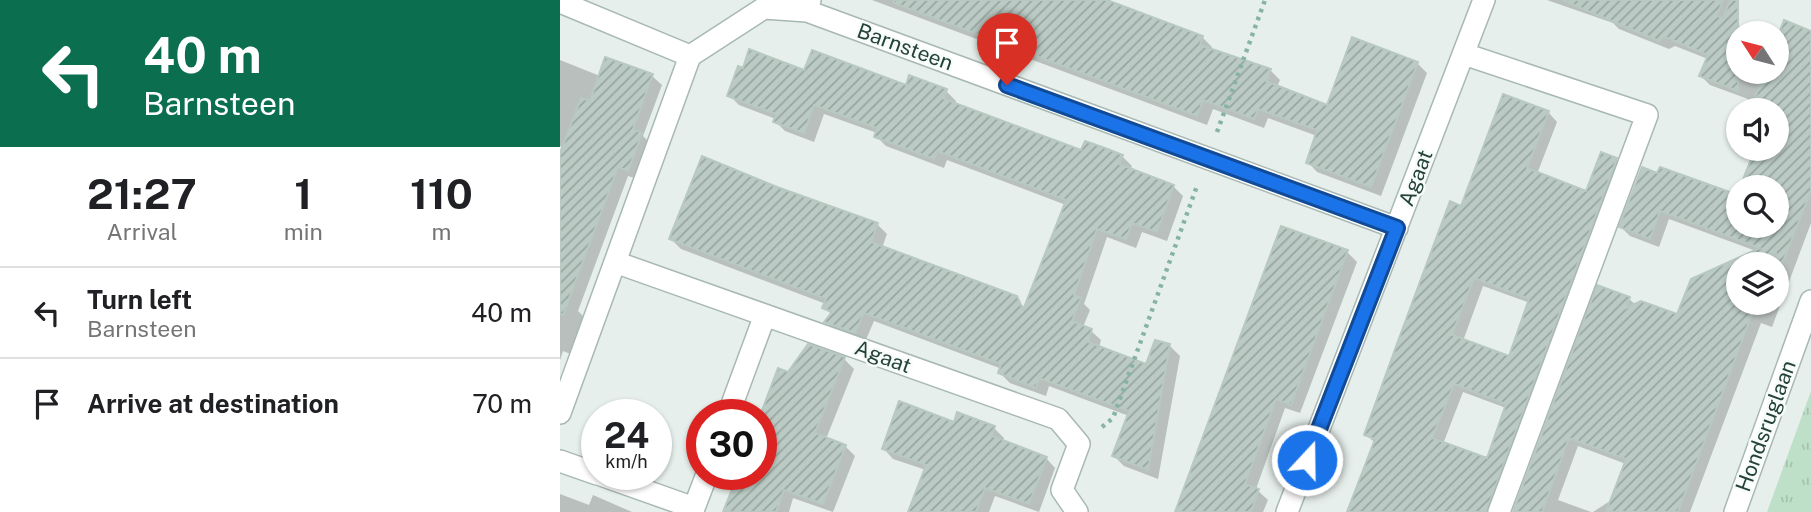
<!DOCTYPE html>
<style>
body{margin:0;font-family:"Public Sans",sans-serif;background:#f6f6f6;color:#202124;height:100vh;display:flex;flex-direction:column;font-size:26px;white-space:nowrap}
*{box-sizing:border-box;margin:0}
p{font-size:23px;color:#757577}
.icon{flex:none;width:38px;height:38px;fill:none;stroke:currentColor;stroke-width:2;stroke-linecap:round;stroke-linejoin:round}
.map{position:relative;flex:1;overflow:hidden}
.side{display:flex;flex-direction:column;background:#fff;width:560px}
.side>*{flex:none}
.banner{background:#0b6e4f;color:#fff;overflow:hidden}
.needle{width:46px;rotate:306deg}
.fabs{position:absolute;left:1166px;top:21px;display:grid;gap:14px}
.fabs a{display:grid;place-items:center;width:63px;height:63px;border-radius:50%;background:#fff;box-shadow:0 2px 5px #0004;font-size:35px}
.speed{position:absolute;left:21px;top:399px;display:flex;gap:14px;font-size:35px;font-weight:700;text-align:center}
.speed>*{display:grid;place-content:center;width:91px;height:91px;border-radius:50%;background:#fff;box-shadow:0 2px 5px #0004;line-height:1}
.speed small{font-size:18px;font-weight:400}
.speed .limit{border:10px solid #d22;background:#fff;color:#111}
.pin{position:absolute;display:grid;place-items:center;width:60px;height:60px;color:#fff;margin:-72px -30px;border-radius:50% 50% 50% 0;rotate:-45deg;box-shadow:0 0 7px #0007}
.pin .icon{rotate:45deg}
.me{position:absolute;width:77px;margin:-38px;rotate:21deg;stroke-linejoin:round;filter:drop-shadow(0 0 5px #0008)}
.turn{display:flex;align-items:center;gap:24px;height:147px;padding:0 28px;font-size:32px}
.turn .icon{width:91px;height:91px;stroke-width:2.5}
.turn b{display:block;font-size:49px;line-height:60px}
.eta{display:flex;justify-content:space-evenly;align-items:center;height:119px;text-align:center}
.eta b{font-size:42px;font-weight:700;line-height:49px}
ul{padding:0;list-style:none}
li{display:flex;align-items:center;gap:21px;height:91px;padding:0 28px;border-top:2px solid #e0e0e0}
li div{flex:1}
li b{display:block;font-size:26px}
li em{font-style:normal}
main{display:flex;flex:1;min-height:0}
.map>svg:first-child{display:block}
</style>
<main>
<section class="side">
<div class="banner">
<div class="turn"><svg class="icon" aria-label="left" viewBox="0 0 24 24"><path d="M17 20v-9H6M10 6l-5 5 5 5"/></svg><div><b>40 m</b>Barnsteen</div></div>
</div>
<div class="eta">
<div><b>21:27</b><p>Arrival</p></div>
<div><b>1</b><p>min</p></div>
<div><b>110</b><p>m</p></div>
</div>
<ul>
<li><svg class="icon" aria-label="left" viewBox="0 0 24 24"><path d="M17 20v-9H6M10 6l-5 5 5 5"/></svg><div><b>Turn left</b><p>Barnsteen</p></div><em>40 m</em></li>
<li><svg class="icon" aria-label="arrive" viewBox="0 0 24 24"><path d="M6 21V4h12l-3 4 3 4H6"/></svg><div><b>Arrive at destination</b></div><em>70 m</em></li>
</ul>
</section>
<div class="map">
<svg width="1251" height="512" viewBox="0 0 1251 512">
<defs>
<pattern id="grass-tufts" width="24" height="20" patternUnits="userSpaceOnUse" patternTransform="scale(1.75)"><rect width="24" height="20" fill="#bfe0c8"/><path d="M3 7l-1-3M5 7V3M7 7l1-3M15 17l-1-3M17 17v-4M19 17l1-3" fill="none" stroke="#a4c1ad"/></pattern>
<pattern id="building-hatch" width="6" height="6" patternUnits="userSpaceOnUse" patternTransform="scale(1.75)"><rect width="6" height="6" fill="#bbcac4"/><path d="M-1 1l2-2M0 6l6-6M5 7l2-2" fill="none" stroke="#98a6a0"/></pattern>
</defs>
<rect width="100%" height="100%" fill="#e6efeb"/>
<path fill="url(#grass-tufts)" d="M1251 391V512H1207Z"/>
<path fill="#0003" fill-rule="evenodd" d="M312 0H543L642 37 652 47 651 50 710 70 720 80 717 87 768 107 857 63 867 73 821 196 757 172 748 162 757 136 708 118 704 128 653 109 647 125Z
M987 0H1175L1167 22 1198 33H1178V72H1216V40L1251 32V223L1212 327 1201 323 1130 512H1033L1053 499 1066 464 1018 446 998 500 1031 512H955L1069 299 1076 305 1118 317 1132 280 1196 251 1109 219 1099 247 1070 236 1061 227 1083 169 1178 226H1216V187H1182L1197 149H1216V110H1184L1188 99 1150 85 1141 76 1148 59 1115 46 1109 49 1059 29 1053 23ZM1178 264H1216V303H1178Z
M0 60 40 76H92L102 85 83 136 91 144 78 179 68 176 18 311 26 319 13 355 3 351 0 360V182L4 148 0 146Z
M245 72 386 91 396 101 395 105 522 152 562 156 572 166 570 170 613 186 623 196 607 241 582 232 576 248 547 237 524 304 530 310 523 327 531 331 541 340 539 348 587 367 610 346 620 356 598 479 564 466 554 456 569 416 489 386 486 396 450 383 440 373 442 369 314 321 305 342 276 332 267 322 272 315 265 308 266 304 121 249 111 239 216 188 317 224 327 234 322 248 456 298 465 308 506 205 387 160 384 168 342 152 326 146 316 136 317 133 264 114 254 142 225 131 215 121 216 119 179 105 169 95Z
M988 112 997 122 977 174 1027 193 1056 159 1065 169 937 512H789L815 443 806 434 902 209ZM923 286 970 303 950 358 903 341ZM903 392 946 408 928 461 883 444Z
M787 252 797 262 740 413 725 408 696 489 708 500 703 512H617Z
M284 359 294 369 266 439 285 446 295 456 273 512 233 498 229 512H165L201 474 229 374Z
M395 424 434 428 444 438 443 442 486 458 495 468 479 512 435 496 429 512H351L366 470 333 459 324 449Z
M0 494 29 505 33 495 72 512H0Z"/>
<path fill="url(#building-hatch)" stroke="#b8c9c2" stroke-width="2" fill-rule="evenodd" d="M334 0H547L643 36 640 45 711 69 706 81 767 105 792 37 858 62 811 187 746 163 757 130 698 109 694 119 643 100 637 116 334 3Z
M1002 0H1163L1157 16 1163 18 1170 0H1178V91L1139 76 1148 55 1105 37 1099 41Z
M1224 20 1251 31V191L1218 274H1216V248L1210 264H1178V303H1196L1118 512H1046L1066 459 1009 438 982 512H953L1037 285 1070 297 1066 308 1081 301 1117 314 1131 279 1200 248 1100 211 1090 239 1059 227 1082 167 1097 173 1100 167 1178 195V226H1216V187H1180L1195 149H1216V110H1190L1205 72H1216V41Z
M189 49 244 70 252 50 346 85 349 75 387 89 384 99 521 150 525 141 545 148 563 155 559 164 614 185 597 232 572 223 566 239 537 229 514 295 521 298 512 321 532 329 528 342 586 364 595 340 610 344 588 470 552 456 569 411 479 378 476 388 438 373 441 364 304 313 295 333 264 322 272 312 262 308 266 299 109 239 142 156 217 187 318 223 311 242 457 296 463 310 506 200 377 151 374 159 331 143 314 137 317 128 254 105 244 133 213 122 216 114 167 96 178 66 183 68Z
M45 57 93 74 73 129 82 133 68 171 58 167 3 315 0 314V153L21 98 30 101Z
M943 94 989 111 967 168 1026 191 1041 152 1057 158 926 512H787L815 439 804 435 838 341 890 201 901 206ZM914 278 969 299 949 356 892 335ZM894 384 946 404 927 458 872 438Z
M721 226 788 250 760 326 731 405 716 399 685 484 699 489 691 512H615Z
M248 344 285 357 255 433 286 445 263 504 224 490 216 512H163L178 474H201V413L218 368 228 372Z
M339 401 394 422 397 412 435 426 432 436 487 457 469 504 425 488 416 512H348L366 465 322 449Z"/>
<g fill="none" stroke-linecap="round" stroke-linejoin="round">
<defs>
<path id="minor" d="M0 2 130 56 204 8 247 11 250 0
M247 11 837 228
M904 54 1087 115 939 512
M55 262 498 419 519 444 502 490 517 512
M0 413 130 56
M168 415 205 315
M0 461 37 474
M38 474 134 508 147 474
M727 512 924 0
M1175 512 1251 301"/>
</defs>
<use href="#minor" stroke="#a8b8b2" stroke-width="24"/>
<path stroke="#86b3a5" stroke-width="4.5" stroke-dasharray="3.5 5" stroke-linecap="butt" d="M657 132 705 0
M542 427 553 418 637 186"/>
<use href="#minor" stroke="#fff" stroke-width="21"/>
</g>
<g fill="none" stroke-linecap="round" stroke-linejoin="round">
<defs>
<path id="route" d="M447 85 837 228 747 460"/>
</defs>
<use href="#route" stroke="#114b97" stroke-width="18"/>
<use href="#route" stroke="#1a73e8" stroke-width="12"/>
</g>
<g text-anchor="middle" stroke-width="5" stroke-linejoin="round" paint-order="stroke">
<g font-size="21" fill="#24423a" stroke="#f7fbf9">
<text transform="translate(345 47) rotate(20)" y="7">Barnsteen</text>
<text transform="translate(856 178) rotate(-69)" y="7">Agaat</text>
<text transform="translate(323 357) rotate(20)" y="7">Agaat</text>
<text transform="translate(1206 426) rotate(-70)" y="7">Hondsruglaan</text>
</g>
</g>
</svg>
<div class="fabs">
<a><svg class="needle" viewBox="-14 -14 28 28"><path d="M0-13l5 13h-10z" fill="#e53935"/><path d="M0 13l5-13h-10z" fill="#757577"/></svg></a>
<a><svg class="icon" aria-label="sound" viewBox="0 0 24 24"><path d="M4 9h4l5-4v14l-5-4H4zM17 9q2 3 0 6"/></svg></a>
<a><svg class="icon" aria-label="search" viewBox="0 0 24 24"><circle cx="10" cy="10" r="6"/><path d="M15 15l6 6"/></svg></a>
<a><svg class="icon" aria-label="layers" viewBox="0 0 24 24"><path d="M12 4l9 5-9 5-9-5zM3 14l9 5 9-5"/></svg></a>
</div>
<div class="speed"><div>24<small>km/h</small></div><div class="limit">30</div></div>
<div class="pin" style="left:447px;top:85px;background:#d93025"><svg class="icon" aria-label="arrive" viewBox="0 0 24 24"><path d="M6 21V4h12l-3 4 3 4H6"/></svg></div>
<svg class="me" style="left:747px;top:460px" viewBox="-20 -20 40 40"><circle r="17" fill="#1a73e8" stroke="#fff" stroke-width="3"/><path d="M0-11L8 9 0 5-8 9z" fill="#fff"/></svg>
</div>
</main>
